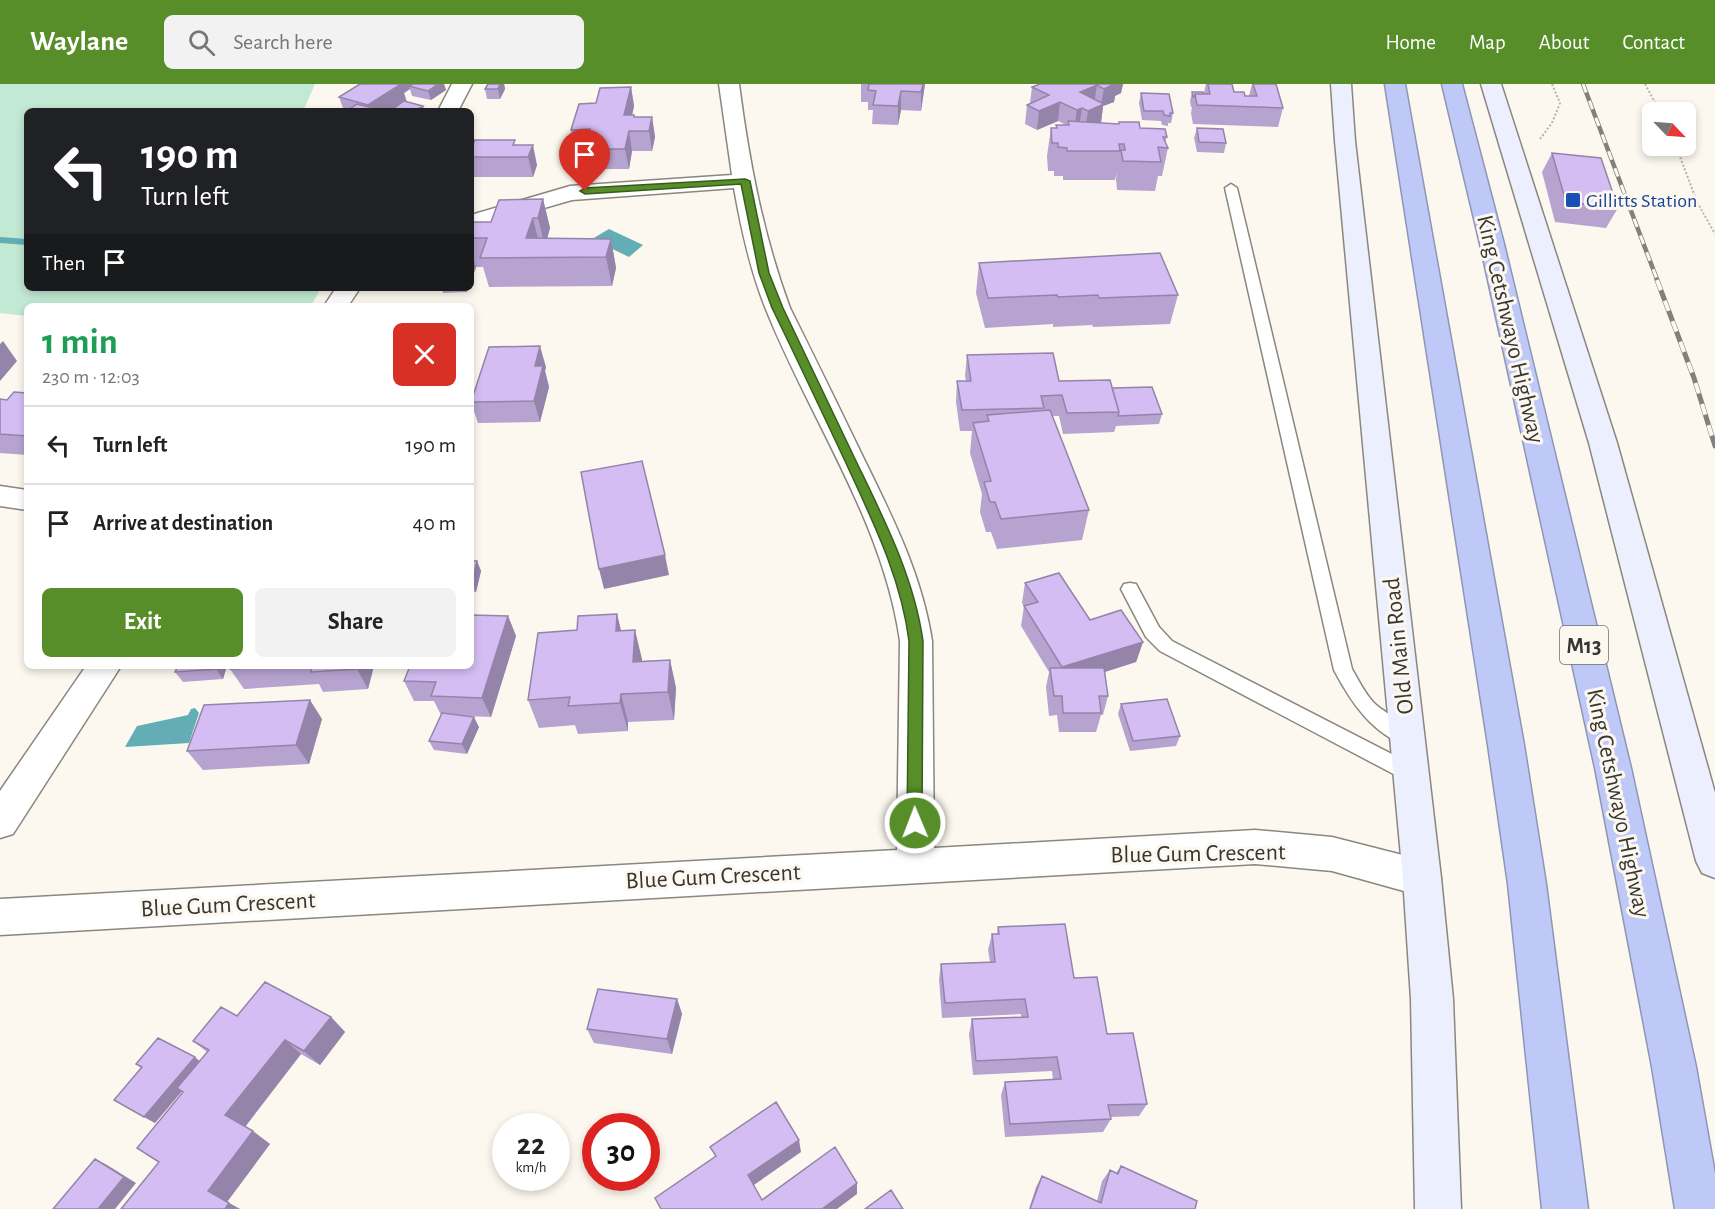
<!DOCTYPE html>
<meta charset="utf-8">
<style>
body{margin:0;font-family:"Alegreya Sans",sans-serif;background:#f2f2f2;color:#222;height:100vh;display:flex;flex-direction:column;font-size:22px;white-space:nowrap}
*{box-sizing:border-box;margin:0}
p{font-size:20px;color:#767676}
.icon{flex:none;width:33px;height:33px;fill:none;stroke:currentColor;stroke-width:2;stroke-linecap:round;stroke-linejoin:round}
.map{position:relative;flex:1;overflow:hidden}
.sheet{position:absolute;left:24px;top:219px;width:450px;height:366px;display:flex;flex-direction:column;background:#fff;border-radius:9px;box-shadow:0 3px 9px #0003}
.sheet>*{flex:none}
.top-card{position:absolute;left:24px;top:24px;width:450px;height:183px;border-radius:9px;box-shadow:0 3px 9px #0003;background:#202124;color:#fff;overflow:hidden}
.needle{width:39px;rotate:115deg}
.tools{position:absolute;left:1642px;top:18px;display:grid;gap:12px}
.tools a{display:grid;place-items:center;width:54px;height:54px;border-radius:9px;background:#fff;box-shadow:0 3px 9px #0003;font-size:30px}
.speed{position:absolute;left:492px;top:1029px;display:flex;gap:12px;font-size:30px;font-weight:700;text-align:center}
.speed>*{display:grid;place-content:center;width:78px;height:78px;border-radius:50%;background:#fff;box-shadow:0 3px 9px #0003;line-height:1}
.speed small{font-size:15px;font-weight:400}
.speed .limit{border:9px solid #d22;background:#fff;color:#111}
.pin{position:absolute;display:grid;place-items:center;width:51px;height:51px;color:#fff;margin:-62px -26px;border-radius:50% 50% 50% 0;rotate:-45deg;box-shadow:0 0 6px #0007}
.pin .icon{rotate:45deg}
.me{position:absolute;width:66px;margin:-33px;rotate:359deg;stroke-linejoin:round;filter:drop-shadow(0 0 4px #0008)}
.turn{display:flex;align-items:center;gap:21px;height:126px;padding:0 18px;font-size:27px}
.turn .icon{width:78px;height:78px;stroke-width:2.5}
.turn b{display:block;font-size:42px;line-height:51px}
.then{display:flex;align-items:center;height:57px;padding:0 18px;background:#0003;gap:12px;font-size:22px}
.round{display:grid;place-items:center;flex:none;width:63px;height:63px;border-radius:9px;background:#f2f2f2}
.headline{display:flex;align-items:center;justify-content:space-between;height:102px;padding:0 18px}
h1{font-size:36px;font-weight:600;line-height:45px;color:#1e9e55}
.cta{display:flex;gap:12px;margin-top:auto;padding:12px 18px}
.cta a{flex:1;height:69px;border-radius:9px;background:#578e29;color:#fff;font-size:24px;font-weight:600;line-height:69px;text-align:center}
.cta a+a{background:#f2f2f2;color:#222}
ul{padding:0;list-style:none}
li{display:flex;align-items:center;gap:18px;height:78px;padding:0 18px;border-top:2px solid #e0e0e0}
li div{flex:1}
li b{display:block;font-size:22px}
li em{font-style:normal}
header{display:flex;align-items:center;gap:36px;box-sizing:border-box;height:84px;padding:0 30px;background:#578e29;color:#fff}
header strong{font-size:28px}
nav{display:flex;gap:33px;margin-inline-start:auto;font-size:21px}
.search{width:420px;height:54px;background:#f2f2f2;display:flex;align-items:center;gap:15px;box-sizing:border-box;padding:0 21px;border-radius:9px;color:#767676;font-size:22px}
.map>svg:first-child{display:block}
</style>
<header>
<strong>Waylane</strong>
<div class="search"><svg class="icon" aria-label="search" viewBox="0 0 24 24"><circle cx="10" cy="10" r="6"/><path d="M15 15l6 6"/></svg>Search here</div>
<nav><a>Home</a><a>Map</a><a>About</a><a>Contact</a></nav>
</header>
<div class="map">
<svg width="1715" height="1125" viewBox="0 0 1715 1125">
<rect width="100%" height="100%" fill="#fcf8ef"/>
<path fill="#c1e9d4" d="M0 0H315L303 27H27V204H321L311 222H27V232L0 229Z"/>
<path fill="#62adb6" d="M609 145 643 161 629 173 592 155Z
M195 624 199 629 189 659 125 663 137 642 188 631 191 625Z"/>
<g fill="none" stroke-linecap="round" stroke-linejoin="round">
<path fill="#62adb6" fill-rule="evenodd" d="M0 153 27 155V161L0 159Z
M243 204H252L248 207Z"/>
<defs>
<path id="lane" d="M1231 100 1237 104 1352 585C1358 595 1364 608 1373 618 1385 631 1410 638 1418 654L1415 660 1408 662C1372 650 1351 618 1334 586L1225 104Z
M1130 499 1136 500 1159 543 1172 557 1419 684 1422 690 1419 696 1412 698 1405 696 1160 567 1146 553 1121 505 1124 500Z"/>
<path id="street" d="M452 0H472L458 27H438Z
M719 0H739C749 77 763 151 790 224 815 274 839 323 863 373 892 432 922 491 932 557L934 764 1255 746 1332 753 1422 776 1436 782 1441 794 1436 806 1422 812 1332 787 1255 780 0 851V815L897 766 900 557C883 437 809 334 765 223 750 185 741 144 734 104L572 116 471 145V131L570 102 732 91Z
M336 204H360L348 222H324Z
M0 402 27 406V426L0 422Z
M86 582H121L13 750 0 754V707Z"/>
<path id="secondary" d="M1331 0H1351L1355 57 1441 794 1453 915 1461 1125H1415L1411 915 1403 794 1335 57Z
M1481 0H1501L1617 359 1715 709V794L1702 789 1696 777 1589 359Z"/>
<path id="highway" d="M1385 0H1405L1524 661 1546 800 1588 1125H1542L1508 800 1488 661Z
M1442 0H1462L1504 160 1631 684 1696 983 1715 1090V1125H1675L1652 983 1595 684 1480 160Z"/>
</defs>
<use href="#lane" stroke="#8b877f" stroke-width="3"/>
<use href="#street" stroke="#8b877f" stroke-width="3"/>
<use href="#secondary" stroke="#8b877f" stroke-width="3"/>
<use href="#highway" stroke="#8f96b3" stroke-width="3"/>
<path stroke="#b7b4ad" stroke-width="2" stroke-dasharray="2 2" stroke-linecap="butt" d="M1645 0 1660 28
M1540 55 1552 39 1560 19 1552 0
M1676 62 1697 118 1715 150"/>
<use href="#lane" fill="#fff" fill-rule="evenodd"/>
<use href="#street" fill="#fff" fill-rule="evenodd"/>
<use href="#secondary" fill="#eceffd" fill-rule="evenodd"/>
<use href="#highway" fill="#bec9f8" fill-rule="evenodd"/>
<defs>
<path id="rail-far1" d="M1583 0 1658 198"/>
<path id="rail" d="M1657 196 1694 294 1715 362"/>
</defs>
<use href="#rail-far1" stroke="#82807b" stroke-width="4.5"/>
<use href="#rail" stroke="#82807b" stroke-width="5"/>
<use href="#rail-far1" stroke="#fcf8ef" stroke-width="3" stroke-dasharray="9" stroke-linecap="butt"/>
<use href="#rail" stroke="#fcf8ef" stroke-width="4" stroke-dasharray="11" stroke-linecap="butt"/>
</g>
<path fill="#b6a3d0" d="M360 0H444L446 6 431 16 412 12 410 5 404 9 407 18 423 22 424 27H344L339 13Z
M488 0H504L505 5 500 15H487L485 5Z
M861 0H925L921 27 901 26 898 41 872 40 873 26H868V18H861Z
M1123 0 1121 9 1115 12 1114 18 1103 22 1101 39 1119 40V38L1167 53 1165 58 1168 64 1162 92H1158L1155 107 1117 106 1116 95 1117 88 1115 96H1063V92H1054V87H1048L1047 72 1051 44H1056V41H1066L1058 37 1037 46 1025 40 1027 21 1030 19 1032 3Z
M1206 0H1232L1234 8 1245 12H1249L1252 0H1276L1283 24 1278 43 1193 40 1191 29 1192 23H1191L1190 17 1192 8 1204 9Z
M631 3 634 22 632 31H634L635 33H652L655 53 652 67H632L629 85H589L585 65H575L571 46 596 19Z
M1141 9 1173 29 1171 39H1168V42L1162 41 1161 37 1142 36 1139 19Z
M1197 44 1226 59 1224 69 1197 68 1194 54Z
M471 60 516 61 537 81 533 93H471Z
M1552 69 1618 124 1606 144 1555 138 1542 88Z
M543 115 550 144 547 154 611 155 616 184 612 202 489 203 483 183H476L471 198V138H491Z
M979 179 1178 211 1170 240 1093 243 1092 241 1053 243V240L985 244 976 209Z
M441 204H469L467 208 443 209Z
M967 271 1059 297 1112 304 1162 330 1159 340 1116 342 1114 348 1063 350 1059 332H1052L1089 426 1082 456 997 465 991 448H986L980 428 982 410 970 369 972 347H960L956 318 957 297H966L965 292Z
M546 283 545 287 549 303 540 338 478 339 471 318Z
M27 309V371L0 369V315L7 316Z
M471 477H477L481 487 476 508H471Z
M1025 499 1090 536 1143 558 1136 578 1105 588 1108 612 1103 631H1101L1096 648H1059L1057 631 1049 632 1046 603 1049 588 1021 542 1024 522 1022 519Z
M617 530 621 547 642 575V577L670 576 676 604 674 636 628 638V647L578 650 575 641 539 644 528 616 577 546Z
M508 532 516 552 491 633 467 632 479 643 467 670 434 666 429 657 441 631 434 617H414L404 597 471 582Z
M227 582 223 595 183 598 175 588Z
M231 582H374L368 605 323 608 319 600 244 605 230 585Z
M1121 620 1180 652 1176 662 1130 667 1118 630Z
M322 635 309 680 203 686 187 667Z
M998 843 1074 894 1147 1020 1139 1032 1110 1033 1111 1035 1103 1048 1005 1053 1001 1011 1005 998 1053 996 1052 987 973 991 969 950 972 935 1021 933V930L942 934 939 895 941 880 990 878 988 866 992 850H997Z
M677 915 682 930 672 970 594 959 587 945Z
M237 932 331 933 345 948 320 981 301 970 245 1043 270 1060 227 1118 240 1125H121L159 1078 183 1008 182 1007 155 1039 126 1023 141 984 136 980 200 977 207 968 193 957Z
M1121 1082 1195 1125H1029L1036 1103 1042 1092 1097 1117 1102 1097 1110 1086 1116 1089Z"/>
<path fill="#9484a9" d="M392 0H419L409 2 410 5 404 9 407 19 395 27H370L368 21Z
M438 0H444L446 6 431 16 428 7Z
M500 0H504L505 5 500 15 498 5Z
M923 0H925L921 27V8Z
M1111 0H1123L1121 9 1115 12 1114 18 1103 22 1101 39 1085 46 1088 27 1101 21 1104 5Z
M1097 1 1094 20 1082 24 1079 43 1074 45 1080 8Z
M631 3 634 22 628 51 624 31Z
M901 7V26L898 41V22Z
M1060 18 1058 37 1037 46 1039 27Z
M423 22 424 27H415Z
M652 33 655 53 652 67 649 47Z
M629 47 632 67 629 85 625 65Z
M533 61 537 81 533 93 528 73Z
M543 115 550 144 545 163 538 134Z
M533 134 540 163 526 154Z
M611 155 616 184 612 202 606 173Z
M471 165 476 183 471 198Z
M3 257 17 277 0 297V260Z
M540 262 546 283 545 287 549 303 540 338 534 317 535 282Z
M665 471 669 491 604 505 599 485Z
M477 477 481 487 476 508 472 498Z
M617 530 624 559 616 547Z
M508 532 516 552 491 633 482 614Z
M635 546 642 575 640 606 633 578Z
M1143 558 1136 578 1057 603 1062 583Z
M670 576 676 604 674 636 668 608Z
M217 582H227L223 595 216 585Z
M358 582H374L368 605 357 585Z
M621 610 628 638V647L620 619Z
M310 616 322 635 309 680 296 661Z
M474 633 479 643 467 670 462 660Z
M677 915 682 930 672 970 667 955Z
M331 933 345 948 320 981 304 967Z
M285 956 301 970 244 1044 225 1031Z
M195 973 204 981 155 1039 144 1033Z
M253 1047 270 1060 227 1118 208 1107Z
M799 1056 801 1068 751 1103 748 1091Z
M95 1075 107 1081 136 1099 115 1125H98Z
M857 1099V1110L837 1125H822Z
M229 1119 240 1125H225Z"/>
<path fill="#d4bdf2" stroke="#9484a9" stroke-width="1.5" d="M360 0H401L368 21 339 13Z
M413 0H438L428 7 409 2Z
M488 0H500L498 5H485Z
M869 0H923L921 8 901 7 898 22 873 21 876 7 868 6Z
M1040 0H1114L1104 5 1097 1 1080 8 1104 20 1088 27 1082 24 1077 26 1060 18 1039 27 1027 21 1049 11 1032 3Z
M1208 0H1232L1234 8H1244L1245 12H1257L1253 0H1276L1283 24 1197 21 1195 10H1210Z
M631 3 624 31H634V33H652L649 47H629L625 65H585L590 45 571 46 579 20 596 19 600 4Z
M1192 8H1203L1204 10H1195L1194 13H1193Z
M1141 9 1169 10 1173 29H1170V32L1164 31 1163 27H1144Z
M404 17 423 22 415 27H390Z
M357 20 385 27H346Z
M1068 37 1119 40V38H1139L1140 44 1165 45 1167 53H1163L1168 64 1158 63 1161 78 1123 77 1121 66H1125L1124 60H1119L1120 67H1067V64L1058 63V59H1052L1051 44H1057L1056 41H1069Z
M1197 44 1223 45 1226 59 1199 58Z
M475 56H515L513 61H533L528 73H471V60H473Z
M1552 69 1601 74 1618 124 1566 118Z
M543 115 538 134H533L526 154 611 155 606 173 480 174 487 154H471V138H491L499 116Z
M1160 169 1178 211 1099 214 1098 211 1058 213 1057 211 988 214 979 179Z
M540 262 535 282H543L534 317 471 318 489 263Z
M1053 269 1059 297 1110 296 1119 328 1067 329 1062 311 1041 312 1044 324 962 326 957 297H971L967 271Z
M1152 303 1162 330 1118 332 1119 328 1112 304Z
M14 308 27 309V316L26 318H27V352L0 350V315L7 316Z
M1050 326 1089 426 1001 435 995 418H990L984 398 991 397 973 339 989 337 987 331Z
M642 377 665 471 599 485 581 388Z
M471 477H477L472 498H471Z
M1059 489 1090 536 1121 526 1143 558 1062 583 1024 522 1038 518 1025 499Z
M617 530 616 547 635 546 633 578 670 576 668 608 621 610 620 619 568 622 570 613 528 616 538 549 577 546 578 532Z
M471 531 508 532 482 614 431 612 436 598 404 597 410 582H471Z
M178 582H217L216 585 175 588Z
M231 582H282L230 585Z
M312 582H358L357 585 311 588Z
M1050 584H1104L1108 612H1099L1101 629H1063L1062 612H1054Z
M1167 615 1180 652 1133 657 1121 620Z
M310 616 296 661 187 667 204 621Z
M442 629 474 633 462 660 429 657Z
M1065 840 1074 894 1097 893 1107 950 1133 949 1147 1020 1108 1021 1111 1035 1010 1040 1005 998 1061 995 1057 973 976 977 972 935 1028 933 1025 915 945 919 941 880 995 878 992 850H999L998 843Z
M265 898 331 933 304 967 285 956 225 1031 253 1047 208 1107 229 1119 225 1125H121L159 1078 137 1064 183 1008 177 1004 209 966 193 957 221 923 237 932Z
M598 905 677 915 667 955 587 945Z
M158 954 195 973 144 1033 114 1016 142 983 136 980Z
M776 1018 799 1056 748 1091 762 1116 835 1063 857 1099 822 1125H661L655 1114 716 1072 710 1063Z
M95 1075 124 1093 98 1125H53Z
M1121 1082 1197 1117 1195 1125H1030L1042 1092 1101 1119 1110 1086 1118 1090Z
M891 1106 903 1125H865Z"/>
<path fill="#578e29" stroke="#395c1b" stroke-width="1.5" d="M745 95 750 97 769 189 783 224C807 275 832 326 856 377 884 435 914 493 923 557L922 739 920 744 915 746 909 744 907 739 909 557C901 493 872 436 845 377 821 326 797 275 772 224L759 189 741 100 585 110 580 107 585 104Z"/>
<rect fill="#1a4fb4" stroke="#fcf8ef" stroke-width="2" x="1565" y="108" width="16" height="16" rx="3"/>
<g text-anchor="middle" stroke-width="6" stroke-linejoin="round" paint-order="stroke">
<g font-size="20" fill="#164399" stroke="#fcf8ef" text-anchor="start">
<text x="1586" y="123">Gillitts Station</text>
</g>
<rect fill="#fcf8ef" stroke="#72706b" stroke-width="1.5" x="1560" y="542" width="48" height="38" rx="4.5"/>
<g font-size="22" font-weight="bold" fill="#373633">
<text x="1584" y="569">M13</text>
</g>
<g font-size="24" fill="#373633" stroke="#fcf8ef">
<text transform="translate(1511 245) rotate(77)" y="8">King Cetshwayo Highway</text>
<text transform="translate(1398 562) rotate(-96)" y="8">Old Main Road</text>
<text transform="translate(1619 719) rotate(78)" y="8">King Cetshwayo Highway</text>
<text transform="translate(1198 769) rotate(-1)" y="8">Blue Gum Crescent</text>
<text transform="translate(713 792) rotate(-3)" y="8">Blue Gum Crescent</text>
<text transform="translate(228 820) rotate(-3)" y="8">Blue Gum Crescent</text>
</g>
</g>
</svg>
<div class="tools">
<a><svg class="needle" viewBox="-14 -14 28 28"><path d="M0-13l5 13h-10z" fill="#e53935"/><path d="M0 13l5-13h-10z" fill="#767676"/></svg></a>
</div>
<div class="speed"><div>22<small>km/h</small></div><div class="limit">30</div></div>
<div class="pin" style="left:585px;top:107px;background:#d93025"><svg class="icon" aria-label="arrive" viewBox="0 0 24 24"><path d="M6 21V4h12l-3 4 3 4H6"/></svg></div>
<svg class="me" style="left:915px;top:739px" viewBox="-20 -20 40 40"><circle r="17" fill="#578e29" stroke="#fff" stroke-width="3"/><path d="M0-11L8 9 0 5-8 9z" fill="#fff"/></svg>
<div class="top-card">
<div class="turn"><svg class="icon" aria-label="left" viewBox="0 0 24 24"><path d="M17 20v-9H6M10 6l-5 5 5 5"/></svg><div><b>190 m</b>Turn left</div></div>
<div class="then">Then<svg class="icon" aria-label="arrive" viewBox="0 0 24 24"><path d="M6 21V4h12l-3 4 3 4H6"/></svg></div>
</div>
<section class="sheet">
<div class="headline"><div><h1>1 min</h1><p>230 m · 12:03</p></div><a class="round" style="background:#d93025;color:#fff"><svg class="icon" aria-label="close" viewBox="0 0 24 24"><path d="M6 6l12 12M18 6L6 18"/></svg></a></div>
<ul>
<li><svg class="icon" aria-label="left" viewBox="0 0 24 24"><path d="M17 20v-9H6M10 6l-5 5 5 5"/></svg><div><b>Turn left</b></div><em>190 m</em></li>
<li><svg class="icon" aria-label="arrive" viewBox="0 0 24 24"><path d="M6 21V4h12l-3 4 3 4H6"/></svg><div><b>Arrive at destination</b></div><em>40 m</em></li>
</ul>
<div class="cta"><a>Exit</a><a>Share</a></div>
</section>
</div>
